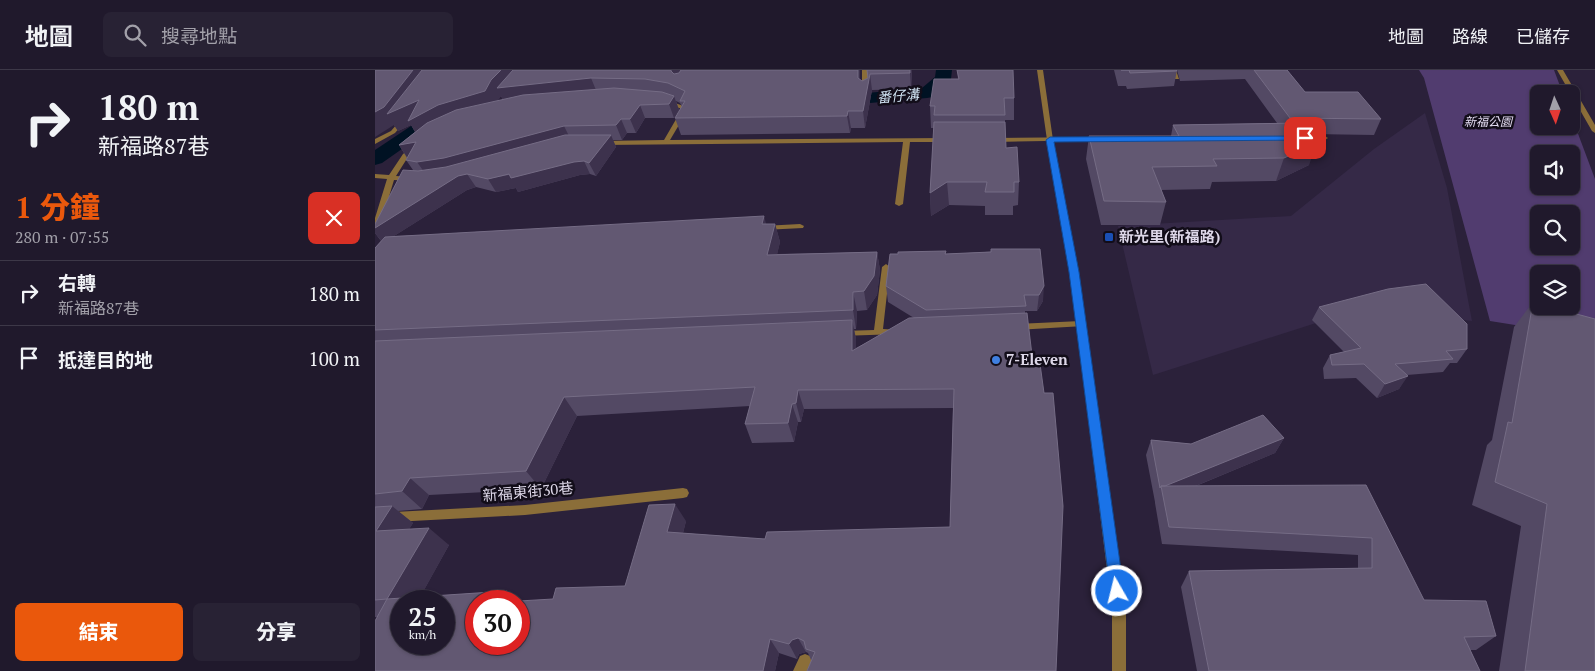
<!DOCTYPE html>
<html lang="zh-TW">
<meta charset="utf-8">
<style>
body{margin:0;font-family:"PT Serif","Noto Sans TC",serif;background:#282234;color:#f1f3f6;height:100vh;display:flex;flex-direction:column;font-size:19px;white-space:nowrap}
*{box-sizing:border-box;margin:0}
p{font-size:16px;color:#a2a0a9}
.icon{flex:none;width:28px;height:28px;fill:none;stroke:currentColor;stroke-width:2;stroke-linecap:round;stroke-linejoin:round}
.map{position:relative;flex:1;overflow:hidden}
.panel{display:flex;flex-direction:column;background:#20192c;width:375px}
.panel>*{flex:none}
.banner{background:#20192c;color:#f1f3f6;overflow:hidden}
.needle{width:32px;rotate:177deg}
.controls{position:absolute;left:1155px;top:15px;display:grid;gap:10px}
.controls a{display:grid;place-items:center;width:50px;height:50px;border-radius:8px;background:#20192c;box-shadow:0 1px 4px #0004,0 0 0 1px #3d3848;font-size:25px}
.speed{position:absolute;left:15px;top:520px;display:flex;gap:10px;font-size:25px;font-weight:700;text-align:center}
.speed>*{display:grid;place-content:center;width:65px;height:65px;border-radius:50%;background:#20192c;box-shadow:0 1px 4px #0004,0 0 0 1px #3d3848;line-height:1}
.speed small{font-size:12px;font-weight:400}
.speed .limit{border:8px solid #d22;background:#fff;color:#111}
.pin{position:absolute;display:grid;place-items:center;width:42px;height:42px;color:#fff;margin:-21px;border-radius:10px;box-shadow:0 2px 8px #0006}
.me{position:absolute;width:55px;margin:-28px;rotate:352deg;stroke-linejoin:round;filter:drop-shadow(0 0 4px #0008)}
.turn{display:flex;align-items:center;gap:18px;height:105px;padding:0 15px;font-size:22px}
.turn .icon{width:65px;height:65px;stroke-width:2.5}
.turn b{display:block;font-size:35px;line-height:42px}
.round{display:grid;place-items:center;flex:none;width:52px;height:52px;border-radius:8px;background:#282234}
.overview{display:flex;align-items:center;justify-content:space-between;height:85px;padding:0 15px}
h1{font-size:30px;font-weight:800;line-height:38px;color:#ea580c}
.button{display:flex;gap:10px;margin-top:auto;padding:10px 15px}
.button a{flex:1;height:58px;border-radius:8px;background:#ea580c;color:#fff;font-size:20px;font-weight:800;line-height:58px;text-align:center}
.button a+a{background:#282234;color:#f1f3f6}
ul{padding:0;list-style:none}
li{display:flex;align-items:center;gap:15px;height:65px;padding:0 15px;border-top:1px solid #3d3848}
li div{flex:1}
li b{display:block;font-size:19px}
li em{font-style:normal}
header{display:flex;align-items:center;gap:30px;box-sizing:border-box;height:70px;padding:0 25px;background:#20192c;border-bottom:1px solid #3d3848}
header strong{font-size:24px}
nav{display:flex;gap:28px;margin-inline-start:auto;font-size:18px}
.search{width:350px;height:45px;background:#282234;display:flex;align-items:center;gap:12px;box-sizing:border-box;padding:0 18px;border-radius:8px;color:#a2a0a9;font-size:19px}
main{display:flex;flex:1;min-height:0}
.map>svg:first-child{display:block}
</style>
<header>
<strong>地圖</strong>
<div class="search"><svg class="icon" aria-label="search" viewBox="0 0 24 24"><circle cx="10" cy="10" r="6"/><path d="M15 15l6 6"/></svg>搜尋地點</div>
<nav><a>地圖</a><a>路線</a><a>已儲存</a></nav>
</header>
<main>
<section class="panel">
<div class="banner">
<div class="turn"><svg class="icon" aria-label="right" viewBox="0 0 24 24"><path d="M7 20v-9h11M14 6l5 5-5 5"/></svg><div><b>180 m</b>新福路87巷</div></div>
</div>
<div class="overview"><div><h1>1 分鐘</h1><p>280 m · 07:55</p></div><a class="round" style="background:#d93025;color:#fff"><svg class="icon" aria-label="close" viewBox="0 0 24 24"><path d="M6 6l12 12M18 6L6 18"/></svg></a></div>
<ul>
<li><svg class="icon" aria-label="right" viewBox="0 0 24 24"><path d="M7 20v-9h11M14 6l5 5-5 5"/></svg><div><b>右轉</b><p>新福路87巷</p></div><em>180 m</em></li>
<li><svg class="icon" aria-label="arrive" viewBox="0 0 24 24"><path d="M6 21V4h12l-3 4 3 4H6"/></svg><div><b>抵達目的地</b></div><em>100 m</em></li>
</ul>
<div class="button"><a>結束</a><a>分享</a></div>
</section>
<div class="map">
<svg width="1220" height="601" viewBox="0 0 1220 601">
<rect width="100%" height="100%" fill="#2b213a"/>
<path fill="#352947" d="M1050 43 1072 118 1097 251 991 237 778 305 743 156 916 146 999 79Z"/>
<path fill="#513c6f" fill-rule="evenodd" d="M1044 0H1179L1188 24H1164V56H1196V45L1220 109V268L1115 251 1049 8ZM1164 84H1196V116H1164ZM1164 144H1196V176H1164ZM1164 204H1196V236H1164Z"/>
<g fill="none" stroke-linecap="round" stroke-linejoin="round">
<path fill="#001223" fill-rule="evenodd" d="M561 0H577L576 9 558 27 552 28 495 33 478 39 453 37 450 33 453 29H476L492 23 547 18 560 7Z
M74 41 80 42 83 46 80 50 54 60 7 93 0 95V80L42 52Z"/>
<path fill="#8b6e39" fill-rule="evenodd" d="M487 0H493V21L490 23 487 21Z
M795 0H801L804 9H800Z
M289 29 314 38 295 70 572 68 575 70 572 72H535L528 134 524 136 520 134 528 72 226 75 223 73 226 71 289 70 307 39 287 32V30Z
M28 47 33 48 20 63 0 74V69L16 61Z
M926 66H950L953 68 950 70 924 69V67Z
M727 67 729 68V70L619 72 616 70 619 68Z
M39 76 44 77 33 87 21 106 36 107 40 109 36 111 19 110 4 160 0 162V148L12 109 0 108V104L14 105 28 84Z
M425 154 429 156 428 158 388 160 384 158 388 156Z
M511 194 515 197 508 259 524 260 526 262 524 264 465 266 463 264 468 261 499 260 507 197Z
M706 251 709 252 711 254 709 256 640 260 635 257 640 254Z
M308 418 312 419 314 423 312 427 308 428 150 445 0 453V443L150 435Z
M430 584 435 586 437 591 432 601H418L425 586Z"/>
<path fill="#8b6e39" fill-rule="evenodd" d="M662 0H668L678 70 703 202 751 540V601H737V540L695 202 672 70Z
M1182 0H1188L1220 55V63L1217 61Z"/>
</g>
<path fill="#534964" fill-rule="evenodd" d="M0 0H485V10L487 11 493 8 492 0H537L536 19 497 20 490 58H476L475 63 306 65 300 48 307 37 305 33 301 31 304 40 299 48H270L261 63H252L247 70H238L241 77 221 106 215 104 205 105 143 122 141 118 121 122 101 117 92 120 19 166 400 154 405 172 402 184 502 182 505 200 502 225 492 240 482 241 481 259H479L481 269V278L539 248 513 232 511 216 571 181V184L665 179 668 231 662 241H650V243L658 294 669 323 688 436 436 590 433 583 431 582 424 584 422 589 404 583 400 601H0L2 547H0V178L6 171 0 163 38 100 31 90 32 88 24 75 40 62 36 55 23 61 19 55ZM126 26 128 30 122 31 125 27ZM375 336 370 354 377 373 419 372 423 352H426L429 339 578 338 575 457 390 469 308 463 311 451 250 516 178 529 101 574 144 531 132 521 45 527 74 475 34 459 38 453 23 441 47 439 54 425 166 419 202 346Z
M582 0 639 28V50H630V52L631 78 644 112 643 135 638 136V145H610V136L574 135 556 146 555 123 559 58H556L555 36 583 9Z
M739 0H802L799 16 752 19 751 16H743Z
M802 0H912L930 22 1006 49 999 65 936 64 934 95 901 111 837 112 835 119 786 120 791 132 785 155H726L711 89 714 66H796L798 55 902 53 870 9 805 11Z
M1158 232 1220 601H1124L1146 456 1097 435 1112 375 1117 370 1139 257Z
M944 237 1092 279 1082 293H1075L1068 302 1032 305 1024 319 1002 328 981 308 949 309 948 298 955 285 969 282 937 250Z
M909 368 900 383 821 416 991 415 1049 530 1121 566 1101 580H1095L1105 601H822L806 517 814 501 983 498V485L787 474 780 433V432L771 385 776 370 816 374Z"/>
<path fill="#3d324d" d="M38 0H60L44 30 63 35 116 10 126 0H148L216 8 223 25 131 35 126 26 119 37 44 68 36 55 23 61 19 55 0 67V42Z
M296 0H310L301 17 296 1Z
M483 0H485V24L483 8Z
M535 0H537L536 19 535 3Z
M495 4 497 20 490 58 488 41Z
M299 26 304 40 299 48 294 34Z
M265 35 270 48 261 63 255 49Z
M473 41 476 58 475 63 472 46Z
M246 49 252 63 247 70 241 55Z
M189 56 196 70 52 106 42 92Z
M236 65 241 77 221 106 214 93Z
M41 72 34 90 24 75Z
M942 73 934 95 901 111 909 88Z
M209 91 215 104 205 105 143 122 141 118 121 122 113 109 199 92Z
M92 104 101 117 92 120 8 173 0 163V158L83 106Z
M572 112 574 135 556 146 555 123Z
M389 146 394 164 387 154Z
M400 154 405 172 398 203 392 185Z
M502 182 505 200 502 225 492 240 489 221Z
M669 216 668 231 662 241 664 225Z
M478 222 482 241 481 259 478 240Z
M477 250 481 269V299L477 281Z
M1033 306 1024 319 1002 328 1010 314Z
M423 320 429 339 426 352 421 333Z
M189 327 202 346 166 419 151 401Z
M417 334 423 352 419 372 413 353Z
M909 368 900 383 789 429 786 417Z
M35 408 54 425 47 439 27 421Z
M300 434 311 451 304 479 292 462Z
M17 436 38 453 23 478 1 461Z
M54 458 74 475 43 531 12 529Z
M132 521 144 531H128Z
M423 568 431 582 424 584 422 589 414 574 417 570Z
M395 569 404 583 400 601H388Z"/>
<path fill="#625872" stroke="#756c85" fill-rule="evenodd" d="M0 0H38L9 37 0 42Z
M47 0H126L116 10 110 21 63 35 33 51 44 30 12 44Z
M138 0H296V1L299 4 304 3 306 0H483V8L487 11 493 8 492 0H535V3L495 4 488 41H473L472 46 300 48 310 31H305L310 21 293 13 270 9 216 8 122 18Z
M582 0H638L639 28H629L630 45H559L560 36H555L559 9H584Z
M746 0H801L802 1 755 3 754 0Z
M879 0H912L930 22H983L1006 49 915 48Z
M239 18 287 22 299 26 294 34 265 35 255 49H246L241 55 189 56 69 88 42 92 31 90 41 72 24 75 52 53 81 40 148 25Z
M559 52H630L631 78 642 77 644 112H639V122H610L612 112H572L555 123Z
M928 53 942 73 909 88 838 89 842 96 777 97 791 132 729 131 714 66H804L798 55Z
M190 65H236L214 93 209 91 199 92 136 108 134 104 113 109 92 104 83 106 0 158V154L28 100 43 101 71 97Z
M389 146 387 154H400L392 185 502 182 499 206 489 221 478 222V240L0 260V178L10 167Z
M616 179H665L669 216 664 225H649L651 236 551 240 511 216 515 184H523V182L571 181 570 184 616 182Z
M1051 214 1092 254V279L1071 281 1078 289 1020 294 1033 306 1010 314 989 294 957 295 955 285 986 278 944 237 1013 219Z
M1158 232 1164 234V236H1172L1220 249V601H1150L1172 434 1120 412 1133 352 1137 353Z
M652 243 658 294H665L669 323H678L688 436 681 601H432L440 582 431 579 429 571 423 568 417 570 414 574 395 569 388 601H0V551L12 529 132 521 128 531H101V574H144V531L178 529 181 518 250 516 274 435 300 434 292 462 390 469 392 462 575 457 579 319 423 320 421 333 417 334 413 353 370 354 380 317 189 327 151 401 35 408 27 421 0 424V271L477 250V281L534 248ZM26 531H69V574H26Z
M888 345 909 368 790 416H786L785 418 776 370 816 374Z
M991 415 1049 530 1111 531 1121 566 1089 567 1105 601H834L814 501 997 498V468L794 457 786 416Z
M17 436 1 461 54 458 12 529 0 530V437Z"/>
<path fill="#1a73e8" stroke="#114b97" d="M930 66 934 68 933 70 679 72 704 202 749 521 747 526 742 528 736 526 694 202 671 70 675 67Z"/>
<rect fill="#1a4fb4" stroke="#120d19" stroke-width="2" x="729" y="162" width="10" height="10" rx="2.5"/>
<circle fill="#3f7fe0" stroke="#120d19" stroke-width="2" cx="621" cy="290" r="5"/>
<g text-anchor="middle" stroke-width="5" stroke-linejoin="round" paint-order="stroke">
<g font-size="12" font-style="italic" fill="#e2dbf0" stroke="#120d19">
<text x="1113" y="56">新福公園</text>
</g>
<g font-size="14" font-style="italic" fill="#cee1f0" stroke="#120d19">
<text transform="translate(523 26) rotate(-5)" y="5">番仔溝</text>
</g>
<g font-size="15" font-weight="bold" fill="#ddd7e8" stroke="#120d19" text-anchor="start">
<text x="744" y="172">新光里(新福路)</text>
<text x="631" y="295">7-Eleven</text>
</g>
<g font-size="15" fill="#ddd7e8" stroke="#120d19">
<text transform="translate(153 422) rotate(-5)" y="5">新福東街30巷</text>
</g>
</g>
</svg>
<div class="controls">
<a><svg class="needle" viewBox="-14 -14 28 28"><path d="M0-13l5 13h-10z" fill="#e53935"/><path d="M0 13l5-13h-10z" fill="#a2a0a9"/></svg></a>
<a><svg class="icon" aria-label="sound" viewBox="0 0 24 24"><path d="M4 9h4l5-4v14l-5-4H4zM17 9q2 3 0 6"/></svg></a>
<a><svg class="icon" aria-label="search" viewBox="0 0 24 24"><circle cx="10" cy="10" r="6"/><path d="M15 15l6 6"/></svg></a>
<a><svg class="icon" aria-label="layers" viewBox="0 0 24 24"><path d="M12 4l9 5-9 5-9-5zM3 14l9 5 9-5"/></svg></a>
</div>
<div class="speed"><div>25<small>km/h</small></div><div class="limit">30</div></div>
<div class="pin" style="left:930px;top:68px;background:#d93025"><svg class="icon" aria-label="arrive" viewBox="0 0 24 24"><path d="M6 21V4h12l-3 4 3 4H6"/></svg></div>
<svg class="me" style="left:742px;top:521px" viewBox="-20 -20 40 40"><circle r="17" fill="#1a73e8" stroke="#fff" stroke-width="3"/><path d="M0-11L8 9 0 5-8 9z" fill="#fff"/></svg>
</div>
</main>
